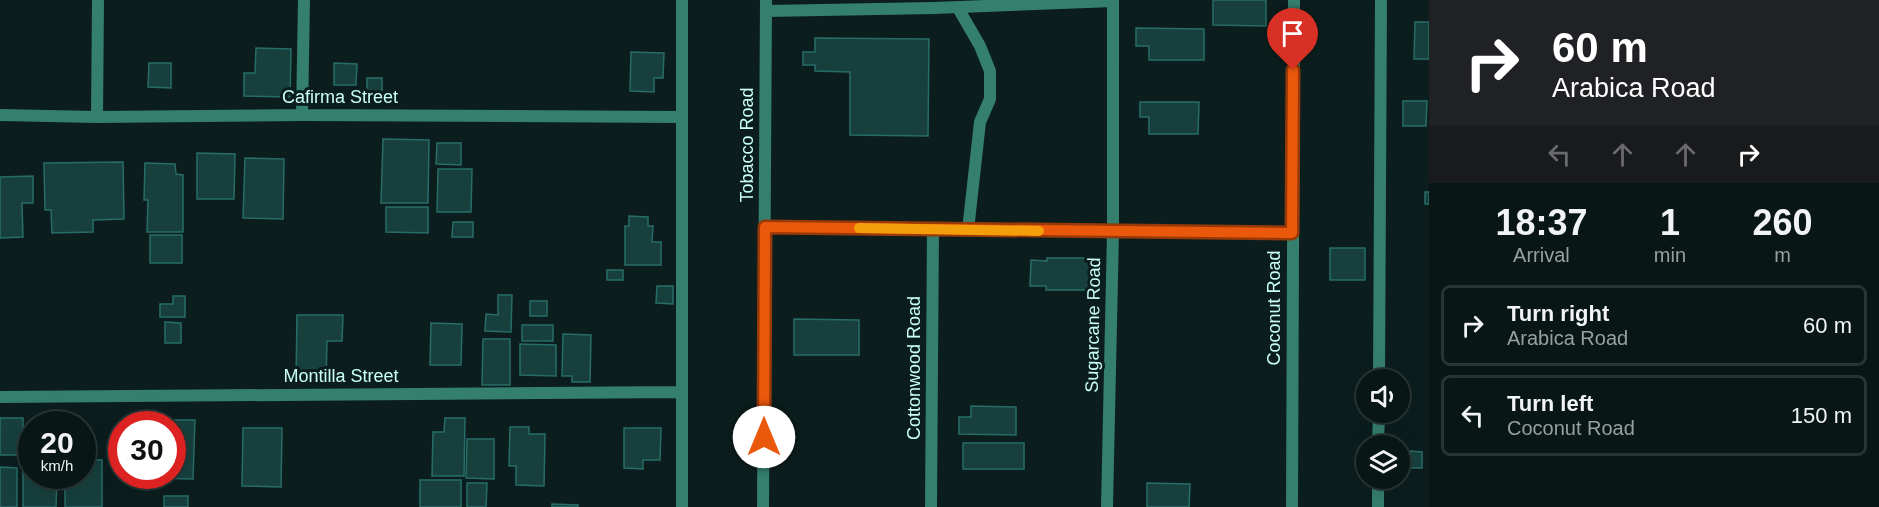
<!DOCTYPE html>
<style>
body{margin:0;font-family:Arial,sans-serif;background:#162323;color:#f1f3f6;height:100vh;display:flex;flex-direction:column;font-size:22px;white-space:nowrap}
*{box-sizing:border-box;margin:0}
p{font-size:20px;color:#989fa1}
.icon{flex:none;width:33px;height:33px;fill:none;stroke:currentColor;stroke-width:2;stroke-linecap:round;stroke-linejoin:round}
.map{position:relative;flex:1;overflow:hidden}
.sheet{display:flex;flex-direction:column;background:#081616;width:450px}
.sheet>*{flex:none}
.guide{background:#202124;color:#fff;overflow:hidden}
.fabs{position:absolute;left:1356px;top:369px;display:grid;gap:12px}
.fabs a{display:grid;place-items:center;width:54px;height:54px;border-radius:50%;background:#081616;box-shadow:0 6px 24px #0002,0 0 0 2px #293535;font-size:30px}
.speed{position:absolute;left:18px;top:411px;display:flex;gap:12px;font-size:30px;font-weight:700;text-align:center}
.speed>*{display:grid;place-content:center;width:78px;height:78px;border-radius:50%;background:#081616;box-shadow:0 6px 24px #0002,0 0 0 2px #293535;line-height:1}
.speed small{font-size:15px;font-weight:400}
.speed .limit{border:9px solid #d22;background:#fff;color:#111}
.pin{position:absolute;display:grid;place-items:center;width:51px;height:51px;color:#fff;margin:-62px -26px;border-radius:50% 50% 50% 0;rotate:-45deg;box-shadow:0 0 6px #0007}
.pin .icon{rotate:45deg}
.me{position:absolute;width:66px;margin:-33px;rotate:0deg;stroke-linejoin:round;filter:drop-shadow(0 0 4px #0008)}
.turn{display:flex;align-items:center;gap:21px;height:126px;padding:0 24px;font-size:27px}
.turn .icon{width:78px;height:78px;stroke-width:2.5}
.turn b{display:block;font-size:42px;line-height:51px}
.lanes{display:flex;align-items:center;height:57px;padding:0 24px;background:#0003;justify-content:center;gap:30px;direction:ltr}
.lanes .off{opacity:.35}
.eta{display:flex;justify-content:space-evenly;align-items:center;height:102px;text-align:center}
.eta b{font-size:36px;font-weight:800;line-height:42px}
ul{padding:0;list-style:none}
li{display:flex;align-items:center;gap:18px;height:81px;margin:0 12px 9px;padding:0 12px;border:3px solid #293535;border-radius:9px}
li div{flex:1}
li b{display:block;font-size:22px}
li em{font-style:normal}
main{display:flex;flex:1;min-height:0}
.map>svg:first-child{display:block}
</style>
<main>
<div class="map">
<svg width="1429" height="507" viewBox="0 0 1429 507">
<rect width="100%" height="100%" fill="#0b1e1d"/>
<path fill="#17403d" stroke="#286c68" stroke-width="1.5" d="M1213 0H1266V26L1213 25Z
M1415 22H1429V59H1414Z
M1136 28 1204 29V60H1149V46H1136Z
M815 38 929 39 928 136 850 135V72L815 71V65H803V52H815Z
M256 48 291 49 290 97 244 96V73H255Z
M631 52 664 53 663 78H654V92L630 91Z
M149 63H171V88L148 87Z
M334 63 357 64 356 85H334Z
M367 78H382V96H367Z
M1403 101H1427L1426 126H1403Z
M1140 102H1199L1198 134H1149V117H1140Z
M383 139 429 140 428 203H381Z
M437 143H461V165L436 164Z
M197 153 235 154 234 199H197Z
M245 158 284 159 283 219 243 218Z
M123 162 124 219 93 220V232L52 233 51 210H45L44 163Z
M145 163 175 164 176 174 183 175V232H147L148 200H144Z
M438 169H472L471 212H437Z
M33 176V203H22L23 237 0 238V177Z
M1425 192H1429V204H1425Z
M386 207H428V233L386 232Z
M629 216 648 217V226H653L652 242H661V265H625V226H629Z
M453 222H473V237H452Z
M150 235H182V263H150Z
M1330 248H1365V280H1330Z
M1047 258H1091V290H1046V286H1030L1031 260 1047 261Z
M607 270H623V280H607Z
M657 286H673V304L656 303Z
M498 295H512L511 332 485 331 486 314 498 315Z
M173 296H185V317H160V304H173Z
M530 301H547V316H530Z
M297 315H343L342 341H327L326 379H296Z
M794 319 859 320V355H794Z
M165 322 181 323V343H165Z
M431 323 462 324 461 365H430Z
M522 325H553V341H522Z
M563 334 591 335 590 382H572V376H562Z
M483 339H510V385H482Z
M520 344 556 345V376L520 375Z
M971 406 1016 407V435L959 434V417H971Z
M64 416H79V424H64Z
M0 418H23V455H0Z
M445 418H465L464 476H432L433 432H444Z
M154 420H195L193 479 153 478V476H172V424H154Z
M510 427H529V434H545L544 486 516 485V466H509Z
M243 428H282L281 487 242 486Z
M624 428H661L660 460H643V469L624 468Z
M467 439H494V479L466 478Z
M963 443H1024V469H963Z
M82 446H84V460H102V507H65V476H82Z
M1410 451 1422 452V468H1409Z
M23 466H32V476H57L56 507H23Z
M0 467 17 468V507H0Z
M420 480H461V507H420Z
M467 483H487L486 507H467Z
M1147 483 1190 484 1189 507H1147Z
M164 496H188V507H164Z
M552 504 578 505V507H552Z"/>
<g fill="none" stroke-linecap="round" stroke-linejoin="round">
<path stroke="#357f6e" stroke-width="12" d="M958 8 980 46 990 71V99L980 122 968 230"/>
<path stroke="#357f6e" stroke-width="12" d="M682 0V507
M766 11 934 8 1113 1
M0 115 97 117 302 115 680 117
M302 115 304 0
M97 117 98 0
M765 227 1292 233
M1379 380 1381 0
M0 397 681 392
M1378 446 1379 412
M763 507 766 0
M931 507 933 229
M1107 507 1113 232V0
M1292 507 1294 0
M1378 507V478"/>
</g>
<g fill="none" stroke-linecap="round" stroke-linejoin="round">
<defs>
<path id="route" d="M764 437 765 227 1292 233 1293 70"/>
</defs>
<use href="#route" stroke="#983908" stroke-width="15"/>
<use href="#route" stroke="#ea580c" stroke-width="10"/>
<path stroke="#f59e0b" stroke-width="10" d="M859 228 1039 231"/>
</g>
<g text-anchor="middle" stroke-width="6" stroke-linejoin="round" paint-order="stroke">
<g font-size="18" fill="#c9fff7" stroke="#0b1e1d">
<text x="340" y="103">Cafirma Street</text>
<text transform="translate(747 145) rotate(-90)" y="6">Tobacco Road</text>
<text transform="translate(1274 308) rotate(-90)" y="6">Coconut Road</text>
<text transform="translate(1093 325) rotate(-89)" y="6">Sugarcane Road</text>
<text transform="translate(914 368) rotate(-90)" y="6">Cottonwood Road</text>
<text x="341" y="382">Montilla Street</text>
</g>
</g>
</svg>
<div class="fabs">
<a><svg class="icon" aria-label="sound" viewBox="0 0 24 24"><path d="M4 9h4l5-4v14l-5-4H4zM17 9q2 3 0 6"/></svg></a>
<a><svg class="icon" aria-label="layers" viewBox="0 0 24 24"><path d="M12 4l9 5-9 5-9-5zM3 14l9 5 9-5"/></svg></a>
</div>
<div class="speed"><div>20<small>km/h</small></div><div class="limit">30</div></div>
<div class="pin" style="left:1293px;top:70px;background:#d93025"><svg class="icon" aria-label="arrive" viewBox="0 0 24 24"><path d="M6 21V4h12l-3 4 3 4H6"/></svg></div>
<svg class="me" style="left:764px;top:437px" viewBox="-20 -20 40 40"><circle r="19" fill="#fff"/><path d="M0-13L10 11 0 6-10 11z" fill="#ea580c"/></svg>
</div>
<section class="sheet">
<div class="guide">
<div class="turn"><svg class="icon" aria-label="right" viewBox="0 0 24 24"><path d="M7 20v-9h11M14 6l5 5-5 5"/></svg><div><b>60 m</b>Arabica Road</div></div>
<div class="lanes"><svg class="icon off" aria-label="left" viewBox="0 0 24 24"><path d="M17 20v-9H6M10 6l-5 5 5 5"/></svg><svg class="icon off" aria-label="ahead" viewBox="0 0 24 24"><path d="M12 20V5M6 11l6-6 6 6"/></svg><svg class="icon off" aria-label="ahead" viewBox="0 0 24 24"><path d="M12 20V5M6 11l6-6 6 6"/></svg><svg class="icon" aria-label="right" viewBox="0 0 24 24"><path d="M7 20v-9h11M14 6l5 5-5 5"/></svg></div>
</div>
<div class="eta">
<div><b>18:37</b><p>Arrival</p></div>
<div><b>1</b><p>min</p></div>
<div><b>260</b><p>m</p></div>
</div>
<ul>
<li><svg class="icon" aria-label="right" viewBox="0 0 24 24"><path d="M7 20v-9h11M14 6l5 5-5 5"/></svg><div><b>Turn right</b><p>Arabica Road</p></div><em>60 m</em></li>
<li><svg class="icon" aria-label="left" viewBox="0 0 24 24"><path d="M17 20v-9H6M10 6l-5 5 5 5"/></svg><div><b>Turn left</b><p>Coconut Road</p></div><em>150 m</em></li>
</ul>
</section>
</main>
